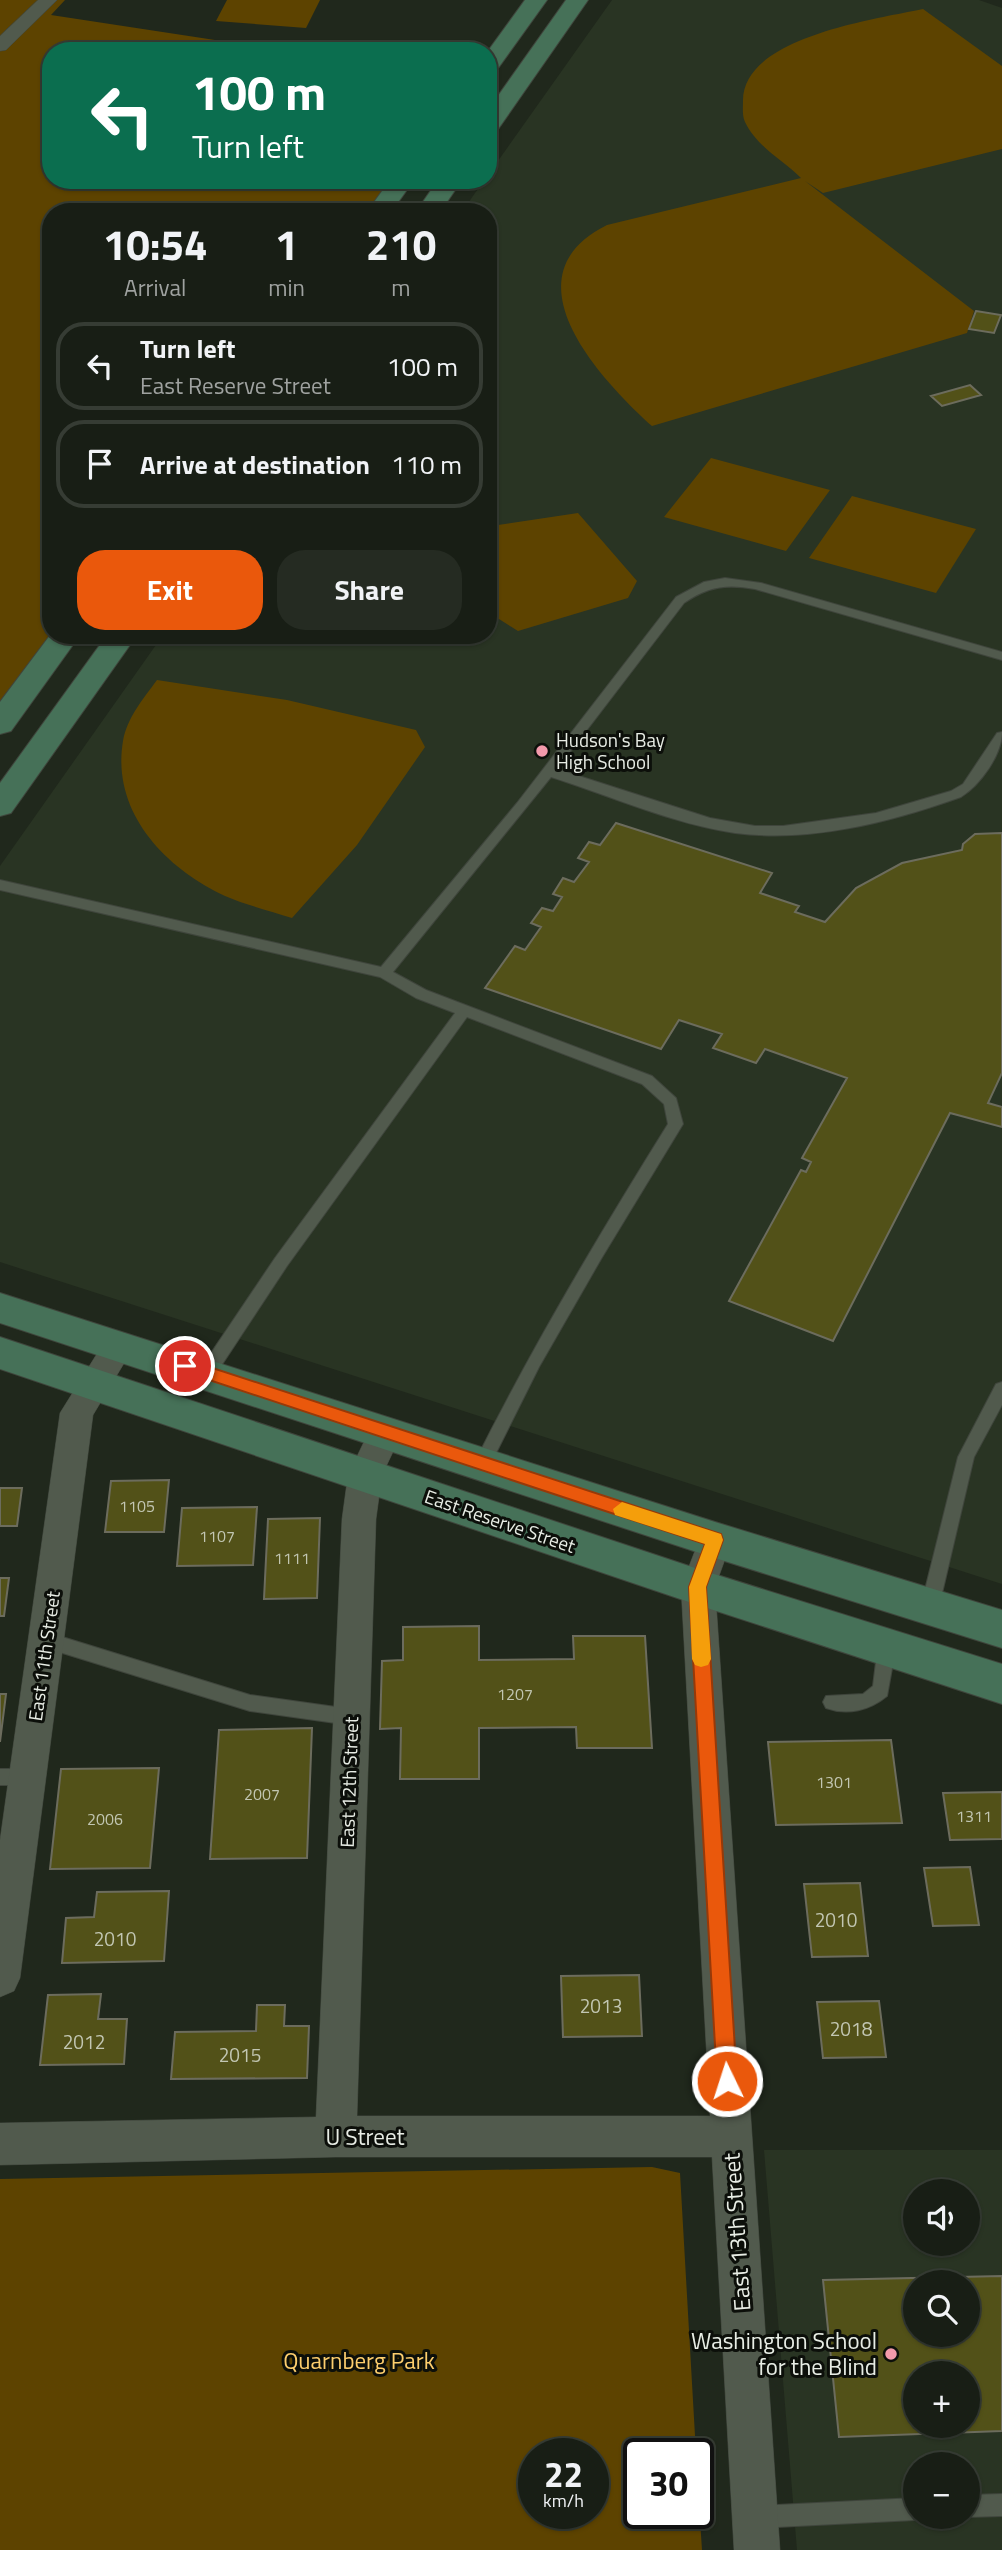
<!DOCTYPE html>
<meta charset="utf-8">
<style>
body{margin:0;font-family:"Titillium Web",sans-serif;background:#252b22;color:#f1f3f6;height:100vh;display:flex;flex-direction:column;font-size:26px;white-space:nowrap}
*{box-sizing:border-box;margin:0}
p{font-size:23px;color:#9fa2a0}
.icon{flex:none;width:38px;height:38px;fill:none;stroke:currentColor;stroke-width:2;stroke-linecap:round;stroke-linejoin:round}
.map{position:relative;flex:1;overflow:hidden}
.side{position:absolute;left:42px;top:203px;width:455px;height:441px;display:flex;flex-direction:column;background:#181e15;border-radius:28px;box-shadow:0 2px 5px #0004,0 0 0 2px #363c34}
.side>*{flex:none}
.top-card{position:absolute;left:42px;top:42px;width:455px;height:147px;border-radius:28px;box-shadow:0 2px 5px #0004,0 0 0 2px #363c34;background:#0b6e4f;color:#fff;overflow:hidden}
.tools{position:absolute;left:903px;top:2179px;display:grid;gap:14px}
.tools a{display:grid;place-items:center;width:77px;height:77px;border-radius:50%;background:#181e15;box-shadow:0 2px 5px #0004,0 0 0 2px #363c34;font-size:35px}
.speed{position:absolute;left:518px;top:2438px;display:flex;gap:14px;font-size:35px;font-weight:700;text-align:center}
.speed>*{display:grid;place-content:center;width:91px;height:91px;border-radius:50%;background:#181e15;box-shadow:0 2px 5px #0004,0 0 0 2px #363c34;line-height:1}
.speed small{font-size:18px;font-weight:400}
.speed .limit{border:4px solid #111;border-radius:10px;background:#fff;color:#111}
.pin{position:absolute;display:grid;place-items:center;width:60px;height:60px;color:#fff;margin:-30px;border:4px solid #fff;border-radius:50%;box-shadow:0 2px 7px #0007}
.me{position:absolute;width:77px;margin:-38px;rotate:356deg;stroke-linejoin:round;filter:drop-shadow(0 0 5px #0008)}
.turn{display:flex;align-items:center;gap:24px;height:147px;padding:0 35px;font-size:32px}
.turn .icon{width:91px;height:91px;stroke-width:2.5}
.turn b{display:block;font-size:49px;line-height:60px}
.eta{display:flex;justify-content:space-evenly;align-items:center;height:119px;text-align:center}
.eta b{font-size:42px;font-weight:700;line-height:49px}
.button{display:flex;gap:14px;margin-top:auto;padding:14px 35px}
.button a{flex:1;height:80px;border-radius:28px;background:#ea580c;color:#fff;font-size:28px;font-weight:700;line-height:80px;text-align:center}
.button a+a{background:#252b22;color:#f1f3f6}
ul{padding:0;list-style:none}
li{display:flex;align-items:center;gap:21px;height:88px;margin:0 14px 10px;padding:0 21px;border:4px solid #363c34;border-radius:28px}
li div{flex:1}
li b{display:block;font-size:26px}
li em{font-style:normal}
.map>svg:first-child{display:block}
</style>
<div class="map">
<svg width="1002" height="2550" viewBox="0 0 1002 2550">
<rect width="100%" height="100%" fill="#20281c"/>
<path fill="#293423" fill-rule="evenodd" d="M612 0H979L1002 8V1584L0 1262V866L163 635H488V212H462L484 180H488V175Z
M764 2150H1002V2550H797ZM915 2191H968V2244H915ZM915 2282H968V2334H915ZM915 2373H968V2426H915ZM915 2464H968V2516H915Z"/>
<path fill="#5d4300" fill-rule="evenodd" d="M0 0H65L51 15 287 51H51V180H403L379 212H51V635L0 724Z
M227 0H320L306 28 216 21Z
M923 9 1002 66V149L823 193 805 181 974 311 967 333 652 426C599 378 504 276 607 225L801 178C783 160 757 147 745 122 742 116 743 107 743 101 742 37 877 19 923 9Z
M711 458 830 490 786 551 664 517Z
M852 496 976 529 936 593 809 558Z
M578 513 637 581 628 598 518 631 488 612V533L498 525Z
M157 680 287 700 416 730 425 747 357 845 292 918C270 911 246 905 225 896 165 868 111 812 123 741 127 718 143 699 157 680Z
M652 2167 680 2173 696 2453 639 2454V2513H698V2488L702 2550H0V2179ZM534 2454H593V2513H534Z"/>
<path fill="#525118" stroke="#6c6c5d" stroke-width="2" fill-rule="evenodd" d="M976 311 1001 315 994 333 969 329Z
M970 385 981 395 942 406 931 396Z
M616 823 772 873 760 893 799 906 795 912 825 922 856 888 902 863 962 850 963 844 975 834 1002 833V1073L988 1103 1002 1107V1127L950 1113 833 1341 729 1301 801 1170 806 1172 811 1162 802 1158 847 1078 765 1049 756 1063 713 1048 722 1034 679 1020 661 1049 485 988 515 946 525 950 541 927 531 923 542 908 553 911 562 897 553 894 563 878 574 882 589 862 578 858 589 842 600 845Z
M169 1480 164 1532H105L111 1481Z
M0 1488H22L17 1526H0Z
M257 1507 253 1565 177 1566 182 1508Z
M320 1518 317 1598 264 1599 268 1519Z
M0 1578H9L4 1616H0Z
M479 1626V1660L574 1659 573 1636H645L652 1748H577L576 1727 479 1728V1779H400L401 1728 380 1729 382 1661 403 1660V1627Z
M0 1694H6L0 1742Z
M312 1728 307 1858 210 1859 219 1730Z
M891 1740 902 1823 776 1825 768 1742Z
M159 1768 150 1868 50 1869 61 1769Z
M1002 1792V1839L950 1840 943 1793Z
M970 1867 979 1925 933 1926 924 1868Z
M860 1883 868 1956 812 1957 804 1884Z
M169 1891 164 1961 62 1963 66 1918 94 1917 97 1892Z
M639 1975 642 2036 563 2037 561 1976Z
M101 1994 98 2019H127L124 2064 40 2065 48 1995Z
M879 2001 886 2057 823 2058 817 2002Z
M257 2005H285L284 2026H309L307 2078 171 2079 175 2032 256 2031Z
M1002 2276V2431L839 2437 823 2280ZM915 2282H968V2334H915ZM915 2373H968V2426H915Z"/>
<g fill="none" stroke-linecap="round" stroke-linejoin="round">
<defs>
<path id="lane" d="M725 578 761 583 1002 652V660L755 589C727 584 709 586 684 603L557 769 710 818 755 826H783L876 813 951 791 963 784 997 733 1002 732C1002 755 980 785 961 797 891 822 810 843 735 833 673 824 611 796 551 777L393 972 426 990 652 1076 676 1098 683 1124 601 1259 539 1367 488 1469 482 1471 476 1469 474 1464C532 1347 599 1235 668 1124L664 1104 642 1084 467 1017 287 1266 213 1378H201L199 1373 201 1368 275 1258 455 1013 416 998 380 977 0 890V880L381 967 517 803 676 597 704 582Z
M1002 1382V1405L974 1457 939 1606 936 1611 930 1614 924 1611 921 1606 958 1457 996 1384Z
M46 1632 250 1695 350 1709 356 1711 359 1717 356 1723 350 1725 250 1711 40 1646 37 1640 40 1634Z
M887 1638 893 1640 896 1646 887 1696C870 1710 848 1716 826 1708L823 1702 826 1696 863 1694 873 1686 878 1646 881 1640Z
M0 1769H28L35 1771 37 1777 35 1783 28 1785H0Z
M1002 2494V2516L968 2517 966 2516 968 2495Z
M915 2498V2516H923L915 2520 757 2528 749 2525 746 2517 749 2509 757 2506Z"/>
<path id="street" d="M38 0H57L6 50 0 51V36Z
M119 1332 130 1336 135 1345 93 1415 20 1978 14 1991 0 1997V1840L60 1413 108 1336Z
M386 1417 398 1421 403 1431 382 1475 376 1519 357 2116H710L681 1587 703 1530 715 1525 727 1530 732 1540 715 1587 780 2550H734L712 2157H336L0 2165V2123L316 2117 342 1519 348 1475 374 1421Z"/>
<path id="secondary" d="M525 0H547L496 71 488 73V51Z
M566 0H588L496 132 488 134V110Z
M390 180H414L391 212H367Z
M438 180H462L440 212H416Z
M51 634 80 635 11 731 0 734V702Z
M107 635H137L11 813 0 816V783Z
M0 1293 715 1522 1002 1610V1648L715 1558 0 1323Z
M0 1337 698 1569 1002 1664V1704L698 1605 0 1369Z"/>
</defs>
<use href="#lane" stroke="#3f453c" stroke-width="2"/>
<use href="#street" stroke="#3f453c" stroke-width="1"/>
<use href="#secondary" stroke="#3f453c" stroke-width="2"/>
<use href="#lane" fill="#515a4d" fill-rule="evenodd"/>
<use href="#street" fill="#515a4d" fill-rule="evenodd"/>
<use href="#secondary" fill="#467158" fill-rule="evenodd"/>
</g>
<path fill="#ea580c" stroke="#983908" stroke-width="2" d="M185 1359 721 1534 723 1540 706 1587 737 2081 734 2089 727 2092 720 2089 717 2081 689 1587 705 1544 179 1370V1361Z"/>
<path fill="#f59e0b" d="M622 1502 721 1534 723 1540 706 1587 711 1659 708 1665 701 1667 695 1665 692 1659 689 1587 705 1544 615 1515 613 1509Z"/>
<g fill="#f39aab" stroke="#0c0f0a" stroke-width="2.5">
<circle cx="542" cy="751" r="7"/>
<circle cx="891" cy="2354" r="7"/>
</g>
<g text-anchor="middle" stroke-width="6" stroke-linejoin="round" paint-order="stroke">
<g font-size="16" fill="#c2c6b2">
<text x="137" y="1512">1105</text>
<text x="217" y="1542">1107</text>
<text x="292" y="1564">1111</text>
<text x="515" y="1700">1207</text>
<text x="834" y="1788">1301</text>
<text x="262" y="1800">2007</text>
<text x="974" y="1822">1311</text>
<text x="105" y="1825">2006</text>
</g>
<g font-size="19" fill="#e8ede5" stroke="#0c0f0a" text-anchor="start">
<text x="556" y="747">Hudson's Bay<tspan x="556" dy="22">High School</tspan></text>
</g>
<g font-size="19" fill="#e8ede5" stroke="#0c0f0a">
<text transform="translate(500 1521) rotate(19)" y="7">East Reserve Street</text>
<text transform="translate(44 1656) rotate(-82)" y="7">East 11th Street</text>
<text transform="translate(349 1782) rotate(-88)" y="7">East 12th Street</text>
</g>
<g font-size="19" fill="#c2c6b2">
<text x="836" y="1927">2010</text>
<text x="115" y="1946">2010</text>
<text x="601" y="2013">2013</text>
<text x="851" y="2036">2018</text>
<text x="84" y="2049">2012</text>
<text x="240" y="2062">2015</text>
</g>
<g font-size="23" fill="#e8ede5" stroke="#0c0f0a">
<text x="365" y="2145">U Street</text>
<text transform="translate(737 2232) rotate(-94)" y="8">East 13th Street</text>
</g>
<g font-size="23" fill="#e8ede5" stroke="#0c0f0a" text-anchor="end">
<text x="877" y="2349">Washington School<tspan x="877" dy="26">for the Blind</tspan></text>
</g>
<g font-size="23" fill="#fdce6d" stroke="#0c0f0a">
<text x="359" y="2369">Quarnberg Park</text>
</g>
</g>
</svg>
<div class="tools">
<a><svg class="icon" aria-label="sound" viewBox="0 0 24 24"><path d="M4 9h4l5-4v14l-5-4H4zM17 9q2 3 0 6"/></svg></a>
<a><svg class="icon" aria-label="search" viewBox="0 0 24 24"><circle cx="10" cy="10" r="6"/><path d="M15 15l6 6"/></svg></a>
<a>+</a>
<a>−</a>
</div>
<div class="speed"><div>22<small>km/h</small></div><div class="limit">30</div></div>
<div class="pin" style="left:185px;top:1366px;background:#d93025"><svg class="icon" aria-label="arrive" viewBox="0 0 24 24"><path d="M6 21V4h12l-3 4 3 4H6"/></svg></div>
<svg class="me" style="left:727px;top:2081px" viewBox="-20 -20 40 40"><circle r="17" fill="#ea580c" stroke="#fff" stroke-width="3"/><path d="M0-11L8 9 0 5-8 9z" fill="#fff"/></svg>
<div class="top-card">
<div class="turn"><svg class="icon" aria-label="left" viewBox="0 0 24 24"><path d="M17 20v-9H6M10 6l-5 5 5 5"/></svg><div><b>100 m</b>Turn left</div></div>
</div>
<section class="side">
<div class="eta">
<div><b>10:54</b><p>Arrival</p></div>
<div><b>1</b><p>min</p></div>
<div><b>210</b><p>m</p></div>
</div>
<ul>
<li><svg class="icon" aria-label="left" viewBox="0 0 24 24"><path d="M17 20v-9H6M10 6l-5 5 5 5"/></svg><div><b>Turn left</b><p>East Reserve Street</p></div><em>100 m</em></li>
<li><svg class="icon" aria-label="arrive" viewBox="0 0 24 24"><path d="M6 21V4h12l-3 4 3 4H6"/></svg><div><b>Arrive at destination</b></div><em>110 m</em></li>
</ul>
<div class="button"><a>Exit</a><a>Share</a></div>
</section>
</div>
